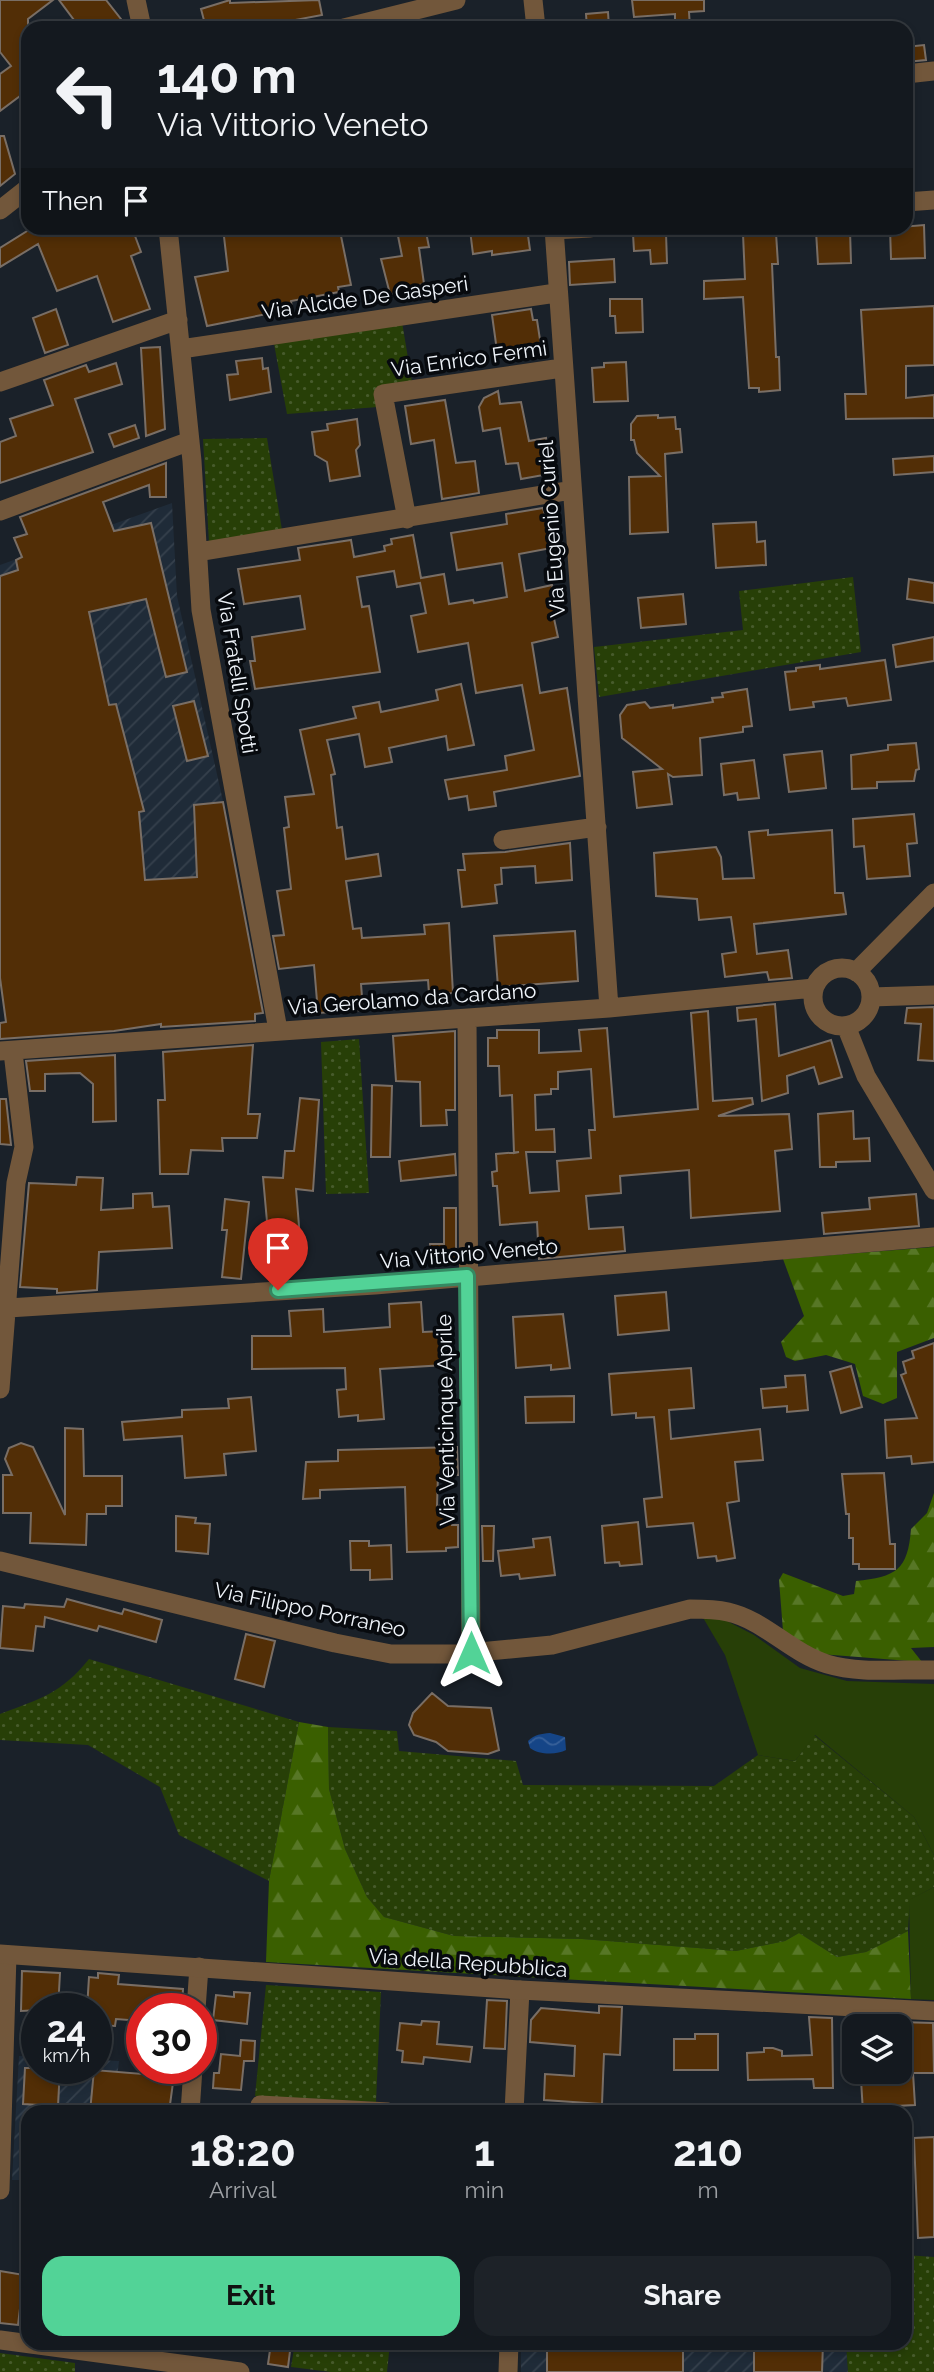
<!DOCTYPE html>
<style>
body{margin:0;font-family:Raleway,sans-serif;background:#1d2228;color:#f1f3f6;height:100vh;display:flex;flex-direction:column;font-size:26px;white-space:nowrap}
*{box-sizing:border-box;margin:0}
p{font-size:23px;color:#9da0a4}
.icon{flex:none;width:38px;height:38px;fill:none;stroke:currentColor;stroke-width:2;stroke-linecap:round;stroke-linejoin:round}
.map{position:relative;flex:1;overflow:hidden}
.side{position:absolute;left:21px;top:2105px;width:891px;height:245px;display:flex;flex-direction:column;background:#14191f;border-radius:21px;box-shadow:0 4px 10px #0003,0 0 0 2px #33383d}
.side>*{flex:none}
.guide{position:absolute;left:21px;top:21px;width:892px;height:214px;border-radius:21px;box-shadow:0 4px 10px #0003,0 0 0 2px #33383d;background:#14191f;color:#f1f3f6;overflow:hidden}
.tools{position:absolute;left:842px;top:2014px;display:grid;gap:14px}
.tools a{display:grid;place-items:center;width:70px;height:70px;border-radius:14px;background:#14191f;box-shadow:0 4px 10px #0003,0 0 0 2px #33383d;font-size:35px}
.speed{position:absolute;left:21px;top:1993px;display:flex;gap:14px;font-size:35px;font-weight:700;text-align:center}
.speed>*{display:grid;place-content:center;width:91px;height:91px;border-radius:50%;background:#14191f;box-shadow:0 4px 10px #0003,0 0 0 2px #33383d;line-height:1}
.speed small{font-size:18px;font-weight:400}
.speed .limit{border:10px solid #d22;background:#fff;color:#111}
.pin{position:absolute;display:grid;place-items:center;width:60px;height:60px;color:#fff;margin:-72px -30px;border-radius:50% 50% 50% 0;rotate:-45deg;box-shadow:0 0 7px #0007}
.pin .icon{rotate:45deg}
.me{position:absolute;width:77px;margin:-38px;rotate:0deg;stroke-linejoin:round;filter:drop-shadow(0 0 5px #0008)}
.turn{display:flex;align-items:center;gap:24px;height:147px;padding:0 21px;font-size:32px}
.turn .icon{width:91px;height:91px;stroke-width:2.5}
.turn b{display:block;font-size:49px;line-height:60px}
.then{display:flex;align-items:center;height:66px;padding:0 21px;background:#0003;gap:14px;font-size:26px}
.eta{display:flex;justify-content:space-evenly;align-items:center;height:119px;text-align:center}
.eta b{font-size:42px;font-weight:700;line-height:49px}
.cta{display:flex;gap:14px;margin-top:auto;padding:14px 21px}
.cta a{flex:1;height:80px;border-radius:21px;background:#52d397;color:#111;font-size:28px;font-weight:700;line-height:80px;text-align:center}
.cta a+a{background:#1d2228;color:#f1f3f6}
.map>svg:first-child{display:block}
</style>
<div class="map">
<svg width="934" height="2372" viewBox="0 0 934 2372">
<defs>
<pattern id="industrial-furrows" width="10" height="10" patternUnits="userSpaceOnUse" patternTransform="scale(1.75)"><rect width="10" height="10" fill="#1f2b38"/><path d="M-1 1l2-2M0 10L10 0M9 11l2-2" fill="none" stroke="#35404c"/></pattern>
<pattern id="grass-dots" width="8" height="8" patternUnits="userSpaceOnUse" patternTransform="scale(1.75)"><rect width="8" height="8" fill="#273f07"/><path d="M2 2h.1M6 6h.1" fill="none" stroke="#475b2c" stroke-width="1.8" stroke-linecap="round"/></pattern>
<pattern id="forest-firs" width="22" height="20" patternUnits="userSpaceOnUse" patternTransform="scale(1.75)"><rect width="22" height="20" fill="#3a5f00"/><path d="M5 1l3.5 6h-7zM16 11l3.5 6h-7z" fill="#577726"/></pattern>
<pattern id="water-waves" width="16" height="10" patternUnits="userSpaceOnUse" patternTransform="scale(1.75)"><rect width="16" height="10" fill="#154587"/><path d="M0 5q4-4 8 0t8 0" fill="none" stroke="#376099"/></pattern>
</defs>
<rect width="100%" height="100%" fill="#1a2129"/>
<path fill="url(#industrial-furrows)" d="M172 503 177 596 223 801 263 1013 39 1036 0 926V565Z
M19 2056 37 2057V2068H96V2060L119 2061 113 2112H28V2180H12Z
M521 2343H846L848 2372H521Z"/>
<path fill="url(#grass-dots)" d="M402 322 412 382 378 407 287 414 274 344Z
M267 438 282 530 209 543 203 439Z
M853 577 861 652 599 697 594 647 743 630 739 591Z
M359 1039 369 1193 326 1194 321 1042Z
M89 1659 299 1722 269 1881 179 1835 160 1787 88 1745 0 1740V1714C40 1699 62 1693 89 1659Z
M328 1727 397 1731 399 1751 516 1761 523 1785 714 1786 758 1755 795 1761 814 1735 914 1817 934 1855V1887L910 1900 908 1931 866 1952 837 1957 799 1933 785 1941 736 1951 582 1939 454 1936 384 1917 367 1897 345 1849 329 1789Z
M266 1985 381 1992 376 2102 255 2096Z
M905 2255 934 2257V2372H848L846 2343H905Z
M295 2343H390L387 2372H331L291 2367Z
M0 2353 75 2363V2372H0Z"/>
<path fill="url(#forest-firs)" d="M934 1247V1338L897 1352V1398L883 1404 863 1396 855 1364 826 1355 795 1361 786 1357 781 1342 804 1316 783 1259Z
M934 1493V1647L911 1648 922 1662 820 1654 783 1631 779 1580 783 1573 843 1596 854 1594 856 1581C896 1577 908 1570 911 1529L927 1513Z
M299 1722 328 1727 329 1789 345 1849 367 1897 384 1917 454 1936 582 1939 736 1951 785 1941 799 1933 837 1957 866 1952 908 1931 911 1999 266 1962 269 1881Z"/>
<path fill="#273f07" d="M702 1616 723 1619 754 1635 800 1668 847 1681 934 1684V1855L914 1817 815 1735 795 1761 758 1755 725 1655Z
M934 1887V2000L911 1999 909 1900Z"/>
<path fill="url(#water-waves)" d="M550 1733 565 1737 566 1750C557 1755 539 1755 530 1748L528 1741C535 1734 541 1734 550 1733Z"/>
<path fill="#522e06" stroke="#796e65" stroke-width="2" fill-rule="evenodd" d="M0 0H53L28 19V90L0 111V74L11 66 0 52Z
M59 0H106L128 28H80Z
M230 0V3L319 0 322 15 253 28H206L201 9Z
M632 0H704V11L689 12 690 28H675V14L634 17Z
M608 12 609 28H587L586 14Z
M924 45 926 60 906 62V47Z
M0 136H4L15 174 0 186Z
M924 225 925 258 891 259 890 228Z
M32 228H132L141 252 131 256 150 309 113 322 97 276 57 291 38 244 0 267V248Z
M223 228H325L326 233 340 231 351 285 338 287 339 292 291 301 292 309 207 326 195 277 228 271Z
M490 228H527L530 250 492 255V251L473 254 470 230Z
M850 230 851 263 818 264 816 231Z
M426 232 429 247 419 248 424 284 414 286 415 291 390 294 381 259 402 256 398 236Z
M666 233 667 263 651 264 650 250 634 251 633 234Z
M776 233 778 264H772L776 357H779L780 390 759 392V388H749L743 297 704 299V281L745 279 743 234Z
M614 259 615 282 570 285 569 262Z
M610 299H642L643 332 616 333 615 316H610Z
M934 306V365L906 366V398L934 395V418L846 419 845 394H866L861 310Z
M56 309 68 345 45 353 33 318Z
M531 309 533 320H537L541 346 497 351 492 315Z
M160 347 165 429 146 436 141 348Z
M262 358 263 369 268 368 271 392 230 400 227 375 238 374 236 361Z
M626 362 628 401 594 402 592 368 604 367V363Z
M116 363 122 384 75 399 93 452 0 483V442L16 436 10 419 53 405 44 380 86 365 89 372Z
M498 391 500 404 521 402 529 441 546 438 549 474 521 479 518 463 506 464 500 428 483 431 479 407 484 398Z
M445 400 456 463 475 461 479 493 442 499 434 440 411 444 405 406Z
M658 415V418L675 417 676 429H680L682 452 665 454 668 532 630 534 629 477 660 476 637 453 634 440H631V424L637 416Z
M357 419 360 445 356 450 360 476 330 481 327 462 315 455 312 432 328 430 327 424Z
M135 425 139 438 114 447 109 434Z
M934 456V472L894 475 893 459Z
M166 463V497H150L149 485 103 502 114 531 151 523 187 672 166 677 146 599 89 612 109 705 116 704 144 811 139 812 145 880 197 877 194 805 223 802 263 1013 255 1014V1021L161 1027V1024L114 1031 0 1039V1023L6 1022 0 978V576L18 570 16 560 22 557 14 538 27 534 20 517Z
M543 508 545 515 556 513 562 546 519 554 525 591 552 585 559 612 553 614 558 637 532 643 540 693 567 688 580 776 494 792 496 806 469 810 467 796 449 799 445 780 507 770 505 756 534 750 522 685 476 693 468 643 418 652 411 616 426 613 420 583 397 587 394 571 357 577 362 607 369 606 380 672 255 689 250 661H255L252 637 305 629 300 596 244 604 238 569 300 560 298 548 351 540 354 557 385 551 384 546 392 544 391 539 413 535 421 578 444 574 449 604 473 600 474 603 507 597 502 563 457 570 451 533 507 524 506 514Z
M756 522 757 542 765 541 766 565 716 568 713 524Z
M909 579 934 583V603L907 599Z
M683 594 686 624 641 628 638 598Z
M934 637V661L896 667 893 645Z
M885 660 891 700 848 706 846 698 813 702 814 707 790 710 785 672 796 671V668L820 665V669Z
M461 684 474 745 448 750 446 736 389 748 392 762 365 767 359 734 327 740 335 774 331 775 337 828 342 827 346 859 378 854 381 876 346 881 353 929 361 928 362 938 425 934 424 925 449 923 453 993 429 994 428 980 361 984 363 1010 318 1013 314 965 279 969 273 936 284 935 277 891 291 889 284 828 289 827 285 797 314 794 300 730 356 718 353 707 379 702 381 712 438 700 436 690Z
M747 689 752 726 743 727V732L700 738 702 775 673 777 668 774 672 804 637 808 633 772 662 769 622 738 620 715 627 705 645 702 650 708 673 705V708L713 702 712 698 723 697 722 693Z
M194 701 208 756 187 761 173 706Z
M916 743 919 769 916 770 914 781 877 782V788L852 789 851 755 888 750V745Z
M822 751 826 788 789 792 784 755Z
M754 760 759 798 738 800 737 793 724 795 721 764Z
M914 814 917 843 907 844 910 876 867 879 864 846 854 847 853 819Z
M768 830V835L832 830 835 893H843L846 914 754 924 757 954 788 950 792 978 769 980 767 972 725 977 722 954 736 952 731 917 699 920 697 899 656 896 654 853 716 847 721 857 723 879 754 878 749 832Z
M570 843 572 880 536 883 535 866 501 868 502 884 495 885 497 903 462 907 458 870H465L463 854 505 852Z
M575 931 578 981 498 987 494 936Z
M775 1004 779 1056 831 1040 842 1077 819 1084 814 1067 787 1076 788 1093 762 1101 756 1019 738 1021 737 1008Z
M934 1007V1061L918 1060 921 1024 905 1023 907 1008Z
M708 1011 713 1101 752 1098 753 1104 718 1116 789 1114 792 1149 775 1151 780 1211 691 1218 689 1170 620 1176 621 1193 586 1196 589 1229 623 1227 625 1251 539 1259 537 1222 500 1225 497 1186H493L492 1172 497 1171 496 1154 519 1152 514 1153 512 1095 500 1096 499 1066H488V1038H497V1030H539V1053L581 1051 579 1030 607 1028 614 1117 698 1109 691 1013ZM591 1069 595 1130H589L591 1158 557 1161 559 1191 530 1193 526 1152H555L554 1129 536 1130 535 1095 551 1094V1089H558V1072Z
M455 1031V1110H446L447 1125 421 1126 420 1082 396 1081 393 1036Z
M253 1045 248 1114H260L257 1138H222L223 1151 191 1150 188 1174H160L158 1100H165L163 1052Z
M115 1055 116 1121 93 1122V1084L80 1073 45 1074V1091H30L26 1061Z
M372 1085 392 1086 390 1157H371Z
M300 1098 319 1100 313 1191 296 1189 302 1263 271 1266 263 1177 283 1178 285 1151H294Z
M0 1099H6L11 1145 0 1144Z
M853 1111 854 1139 869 1138 870 1161 836 1162V1167H820L818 1114Z
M455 1154 456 1175 401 1181 399 1161Z
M77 1177 103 1178 101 1210 133 1208V1194L152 1193 153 1207 169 1206 172 1248 99 1252 97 1290 57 1293V1289L20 1287 29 1183 76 1185Z
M916 1194 919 1226 824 1234 822 1213 870 1209 869 1198Z
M225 1199 249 1202 241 1279 222 1277 227 1230H222Z
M444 1208H456V1259H429L430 1244H444Z
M666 1292 669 1330 618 1335 615 1296Z
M421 1302 423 1332 443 1331 445 1365 380 1369 384 1419 358 1421V1415L339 1417 337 1390 346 1389 345 1368 252 1369V1336H291L289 1311 323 1309 324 1332 390 1327 389 1304Z
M563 1314 570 1368 551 1370V1365L516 1368 513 1317Z
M934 1343V1462L912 1464 911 1456 887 1458 885 1420 917 1418 901 1375 906 1373 903 1362 914 1358 912 1351Z
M851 1366 862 1407 841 1413 830 1372Z
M691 1368 694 1408 669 1410 671 1439 760 1429 763 1460 735 1462 739 1501 727 1503 735 1558 717 1561 716 1556 698 1558 693 1523 647 1527 644 1499 662 1497 654 1417 636 1418V1413L612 1415 609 1374Z
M805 1375 808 1410 787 1412V1406L763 1408 761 1389 786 1387 785 1376Z
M574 1396V1422L526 1423 525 1397Z
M251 1397 256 1451 224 1454 226 1475 185 1478 182 1436 124 1440 122 1422 182 1417V1410L229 1408 228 1399Z
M65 1428 83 1429 84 1476H122V1506H106V1514H87L86 1545 30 1543 31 1513H3V1475H12L5 1459 9 1448 21 1443 33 1447 65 1515Z
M457 1447 458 1475H438L437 1506 452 1505V1525H458V1547L446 1548V1551L407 1552 405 1487 320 1490V1498L303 1499 306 1462 338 1461V1450Z
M884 1473 890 1544H895V1569H859V1564H853V1538H849V1514H846L842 1474Z
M176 1516 196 1518 195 1523 210 1524 208 1554 176 1551Z
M638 1522 642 1564 620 1566 619 1562 605 1563 602 1526Z
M482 1526H494L493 1561H483Z
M550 1537 555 1575 520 1579 519 1574 501 1576 498 1551 534 1547 533 1539Z
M350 1541H369V1546L391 1545 392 1579 370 1580V1570H351Z
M67 1599 122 1614 124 1609 162 1620 156 1642 99 1626 97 1631 45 1617 44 1627 36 1626 33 1651 0 1648 3 1606 24 1608 25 1604 64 1607Z
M246 1634 275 1641 264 1687 235 1679Z
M432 1693 448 1706 491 1708 499 1750 488 1754 448 1751 436 1742 414 1735 409 1725 413 1713Z
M22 1971 60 1973 58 2009 21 2011Z
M98 1973 119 1975 118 1984 183 1989 182 2009H142V2021L116 2019 115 2026 96 2025V2009H87L89 1977 98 1978Z
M234 1992 250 1993 247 2024 213 2020 216 1995 234 1997Z
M487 2000 507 2001 505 2049 484 2048Z
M599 2006 622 2007 620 2055 604 2054 602 2104 544 2100 545 2074 574 2076 575 2046 530 2042 531 2020 541 2008 599 2013Z
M809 2017 832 2018 833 2088H814L813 2079 748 2080 747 2053 764 2052V2048H773L782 2051V2056L812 2055Z
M422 2021 439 2022 437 2044 472 2047 470 2062 424 2057 423 2064 402 2062 403 2051 397 2050 400 2023 421 2025Z
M900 2022 933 2023 934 2073H913L915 2105 896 2106 897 2111 863 2112 861 2080H866L865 2073 900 2072Z
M695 2034H718V2070H674V2039H695Z
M241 2040 255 2041 254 2061H244L241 2090 213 2088 214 2073H219L221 2054 240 2056Z
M25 2068H60L58 2106 23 2104Z
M142 2068H175L169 2112H90L94 2070 142 2074Z
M934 2137V2237L918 2238 914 2138Z
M0 2271 24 2275 18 2325 0 2323Z
M271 2343H291L288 2367 268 2364Z
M547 2343H683V2372H547Z
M754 2343H823L822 2372H754Z"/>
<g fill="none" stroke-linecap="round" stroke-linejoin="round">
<path stroke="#72573b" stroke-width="19" d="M136 0 142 28
M533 0 536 28
M906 74 934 71
M906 202 934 200
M168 228 192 461 201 610 278 1030
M554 228 609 1008
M554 230 590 228
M181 349 556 293
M0 382 178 320
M0 511 190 441
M407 519 383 394 562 368
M198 552 572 490
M503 840 597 827
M813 997a29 29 0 1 1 58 0a29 29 0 1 1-58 0Z
M856 972 934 893
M871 997 934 995
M467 1019 471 1653
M846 1026 866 1076 934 1190
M0 1051 609 1008 814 988
M8 1308 375 1285 934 1237
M0 1389 16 1183 24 1147 13 1052
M0 1561 335 1643 391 1654H458L552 1645 690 1609C703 1609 715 1609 728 1612 764 1620 791 1653 827 1664 860 1674 900 1669 934 1670
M196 2009 199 1967
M260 2105 388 2112
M190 2112 193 2068
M514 2112 520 1990
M0 2190 7 1955
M0 2340 240 2372
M508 2372 509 2343"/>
<path stroke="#72573b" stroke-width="19" d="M344 28 456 0
M0 210 28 188
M0 1954 520 1990 934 2011"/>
</g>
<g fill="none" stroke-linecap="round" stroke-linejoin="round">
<defs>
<path id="route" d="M278 1290 467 1276 471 1653"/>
</defs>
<use href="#route" stroke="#358962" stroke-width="18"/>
<use href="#route" stroke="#52d397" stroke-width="12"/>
</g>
<g text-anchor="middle" stroke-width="7" stroke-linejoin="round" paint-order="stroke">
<g font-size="21" fill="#eff4fa" stroke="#070a0e">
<text transform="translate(365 298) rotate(-8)" y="7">Via Alcide De Gasperi</text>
<text transform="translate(469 359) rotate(-8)" y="7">Via Enrico Fermi</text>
<text transform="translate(552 529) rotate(-94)" y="7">Via Eugenio Curiel</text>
<text transform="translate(237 673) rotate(81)" y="7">Via Fratelli Spotti</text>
<text transform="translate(412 999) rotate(-4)" y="7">Via Gerolamo da Cardano</text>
<text transform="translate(469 1254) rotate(-5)" y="7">Via Vittorio Veneto</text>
<text transform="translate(446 1420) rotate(-91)" y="7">Via Venticinque Aprile</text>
<text transform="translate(310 1610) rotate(12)" y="7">Via Filippo Porraneo</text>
<text transform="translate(468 1963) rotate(4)" y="7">Via della Repubblica</text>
</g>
</g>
</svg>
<div class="tools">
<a><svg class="icon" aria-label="layers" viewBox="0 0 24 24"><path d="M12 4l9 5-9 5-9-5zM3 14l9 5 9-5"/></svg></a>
</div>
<div class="speed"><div>24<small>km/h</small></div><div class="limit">30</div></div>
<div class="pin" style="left:278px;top:1290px;background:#d93025"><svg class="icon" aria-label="arrive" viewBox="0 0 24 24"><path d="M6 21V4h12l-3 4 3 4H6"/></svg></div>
<svg class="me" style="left:471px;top:1653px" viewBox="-20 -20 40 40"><path d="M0-17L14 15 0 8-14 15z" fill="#52d397" stroke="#fff" stroke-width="4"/></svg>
<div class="guide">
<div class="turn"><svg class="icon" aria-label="left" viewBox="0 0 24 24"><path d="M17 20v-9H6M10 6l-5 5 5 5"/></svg><div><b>140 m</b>Via Vittorio Veneto</div></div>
<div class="then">Then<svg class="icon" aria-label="arrive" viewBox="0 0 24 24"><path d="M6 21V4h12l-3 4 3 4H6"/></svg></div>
</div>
<section class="side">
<div class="eta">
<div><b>18:20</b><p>Arrival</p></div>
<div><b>1</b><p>min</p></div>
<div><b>210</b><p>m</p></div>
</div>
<div class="cta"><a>Exit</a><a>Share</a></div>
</section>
</div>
